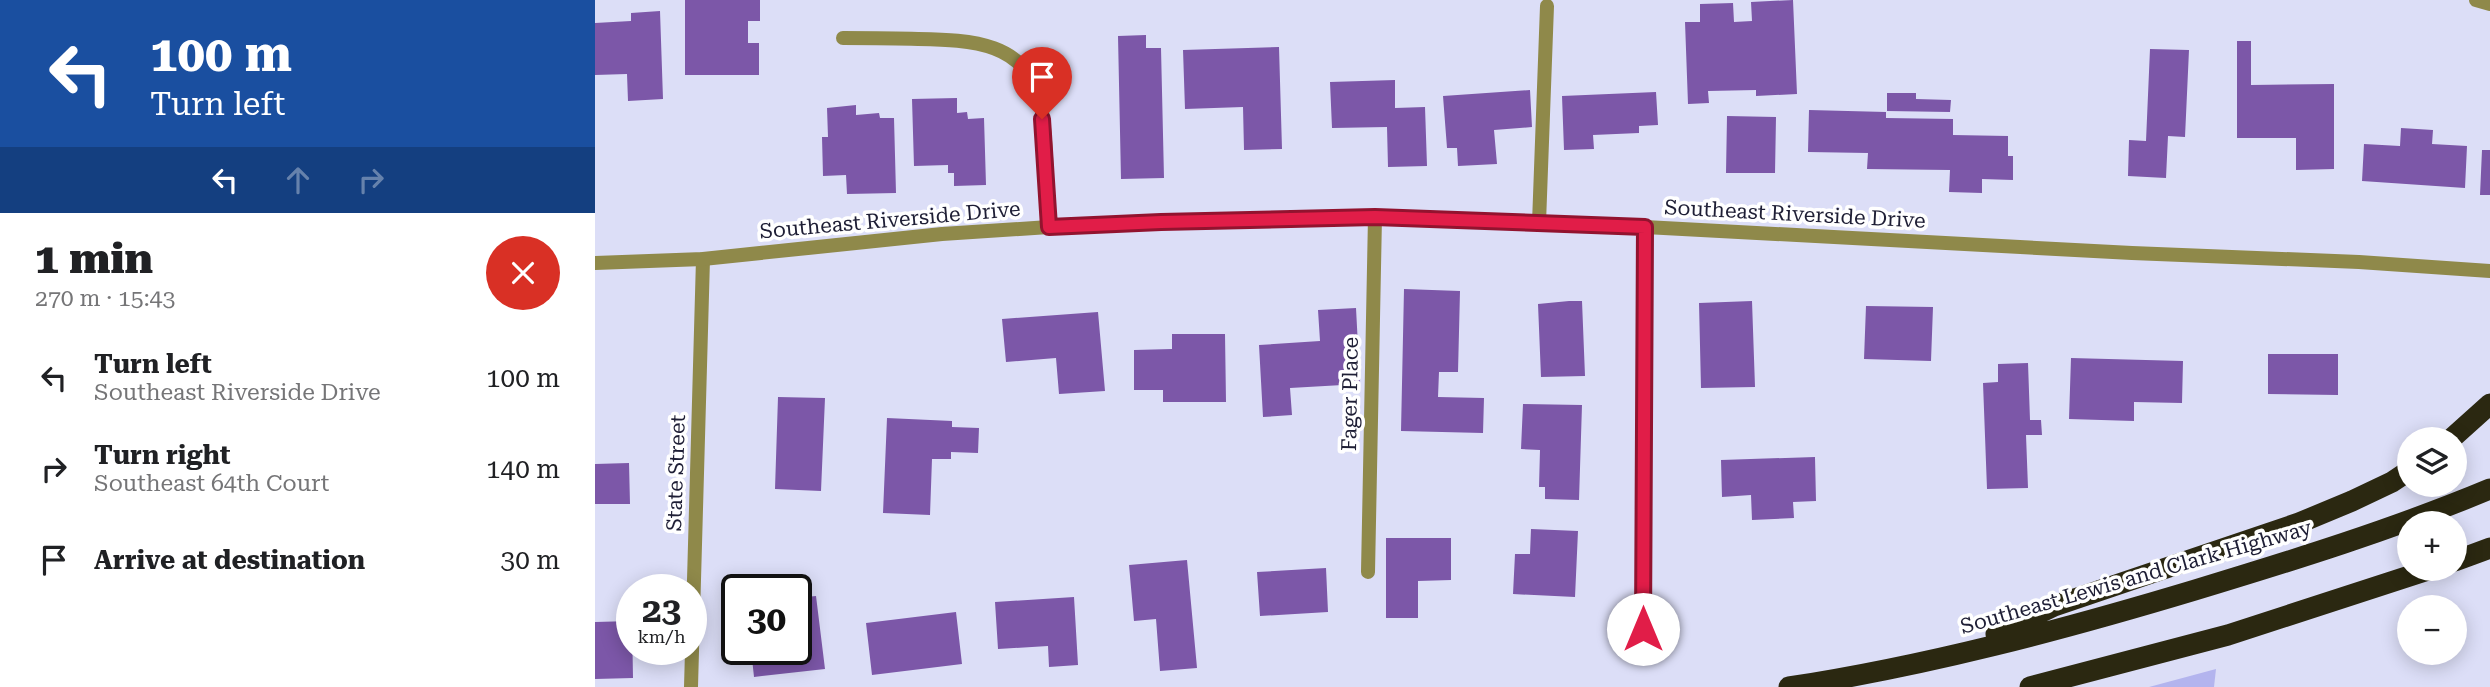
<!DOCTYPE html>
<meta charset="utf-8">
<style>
body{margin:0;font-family:"Roboto Serif",serif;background:#f2f2f2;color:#202124;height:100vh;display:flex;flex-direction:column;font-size:26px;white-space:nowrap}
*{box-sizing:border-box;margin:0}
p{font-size:23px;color:#757577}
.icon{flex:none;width:38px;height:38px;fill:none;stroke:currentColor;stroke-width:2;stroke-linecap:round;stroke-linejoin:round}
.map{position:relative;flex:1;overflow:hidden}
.drawer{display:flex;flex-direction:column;background:#fff;width:595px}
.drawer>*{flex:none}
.top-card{background:#1a4fa0;color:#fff;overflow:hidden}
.tools{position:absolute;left:1802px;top:427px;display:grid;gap:14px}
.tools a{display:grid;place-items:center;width:70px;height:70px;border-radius:50%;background:#fff;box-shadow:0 4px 18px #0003;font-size:35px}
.speed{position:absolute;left:21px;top:574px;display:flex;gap:14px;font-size:35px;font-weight:700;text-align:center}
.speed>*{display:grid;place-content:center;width:91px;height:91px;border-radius:50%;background:#fff;box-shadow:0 4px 18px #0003;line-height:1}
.speed small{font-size:18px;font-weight:400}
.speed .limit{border:4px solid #111;border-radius:10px;background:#fff;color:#111}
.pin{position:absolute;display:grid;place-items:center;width:60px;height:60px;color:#fff;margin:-72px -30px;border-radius:50% 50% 50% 0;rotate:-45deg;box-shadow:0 0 7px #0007}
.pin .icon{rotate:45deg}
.me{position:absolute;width:77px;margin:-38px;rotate:0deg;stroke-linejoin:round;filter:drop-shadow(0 0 5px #0008)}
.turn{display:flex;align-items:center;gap:24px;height:147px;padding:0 35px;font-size:32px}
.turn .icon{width:91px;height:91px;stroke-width:2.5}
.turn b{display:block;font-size:49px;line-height:60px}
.lanes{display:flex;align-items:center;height:66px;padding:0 35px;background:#0003;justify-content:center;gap:35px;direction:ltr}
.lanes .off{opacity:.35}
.round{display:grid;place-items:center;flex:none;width:74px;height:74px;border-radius:37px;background:#f2f2f2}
.overview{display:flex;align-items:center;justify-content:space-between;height:119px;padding:0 35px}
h1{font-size:42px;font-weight:800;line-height:52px}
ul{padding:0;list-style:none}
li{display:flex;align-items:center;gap:21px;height:91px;padding:0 35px}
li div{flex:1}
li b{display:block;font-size:26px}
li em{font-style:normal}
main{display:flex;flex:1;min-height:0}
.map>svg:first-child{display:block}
</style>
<main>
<section class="drawer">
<div class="top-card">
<div class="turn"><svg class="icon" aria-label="left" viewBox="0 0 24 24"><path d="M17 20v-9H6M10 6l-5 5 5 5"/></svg><div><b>100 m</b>Turn left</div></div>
<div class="lanes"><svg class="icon" aria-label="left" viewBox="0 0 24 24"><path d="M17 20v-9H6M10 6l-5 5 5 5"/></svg><svg class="icon off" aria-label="ahead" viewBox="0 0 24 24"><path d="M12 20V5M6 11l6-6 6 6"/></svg><svg class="icon off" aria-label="right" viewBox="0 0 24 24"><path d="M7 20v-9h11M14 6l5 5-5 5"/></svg></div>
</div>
<div class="overview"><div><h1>1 min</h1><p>270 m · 15:43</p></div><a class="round" style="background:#d93025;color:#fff"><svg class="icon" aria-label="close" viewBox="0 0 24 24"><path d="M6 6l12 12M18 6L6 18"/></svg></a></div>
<ul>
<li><svg class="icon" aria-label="left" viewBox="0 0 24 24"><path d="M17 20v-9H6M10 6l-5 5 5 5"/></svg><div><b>Turn left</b><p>Southeast Riverside Drive</p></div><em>100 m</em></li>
<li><svg class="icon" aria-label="right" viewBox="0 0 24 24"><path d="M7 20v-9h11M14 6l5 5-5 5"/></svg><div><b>Turn right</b><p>Southeast 64th Court</p></div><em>140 m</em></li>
<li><svg class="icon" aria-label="arrive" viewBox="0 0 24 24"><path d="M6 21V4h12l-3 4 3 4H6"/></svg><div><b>Arrive at destination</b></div><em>30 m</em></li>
</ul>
</section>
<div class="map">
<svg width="1895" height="687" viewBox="0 0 1895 687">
<rect width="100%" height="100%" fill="#dcdef7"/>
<path fill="#b3b4ee" d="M1621 669 1619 687H1554Z"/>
<path fill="#7c57a8" d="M90 0H165V21H153V43H164V75H90Z
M1198 0 1202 94 1161 96V90L1113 91 1114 103 1093 104 1090 22H1105V4L1138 3 1139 22 1157 21 1156 2Z
M65 11 68 99 33 101 32 74 0 75V23L36 21V13Z
M551 35V48H566L569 178 526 179 523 36Z
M1642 41H1656V85L1739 84V169L1701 170V138H1642Z
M684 47 687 149 649 150 648 107 590 109 588 50Z
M1555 49 1594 50 1590 137 1573 136 1571 178 1533 176 1534 140 1551 141Z
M800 80V108L830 107 832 166 793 167 792 127 737 128 735 82Z
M935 90 937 127 899 130 902 164 863 166 862 148H852L848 96Z
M1061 92 1063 125 1044 126V133L998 135 999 149 969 150 967 96Z
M1292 93H1321V99L1356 100 1355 112 1292 111Z
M362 98V113L372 112 373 119 389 118 391 185 359 186V173H353V165L319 166 317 99Z
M261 105V115L284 113 285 118H299L301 193 252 194 251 175 228 176 227 137H233L232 108Z
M1214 110 1291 112V118L1358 119V135L1413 136V156H1418V180L1387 179V193L1354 192 1355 170 1272 169 1273 153 1213 152Z
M1132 116 1181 117 1180 173H1131Z
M1806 128 1838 130 1837 144 1872 146 1870 188 1767 181 1769 144 1805 146Z
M1887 150H1895V195H1885Z
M809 289 865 291 863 372H844L843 397 889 398 888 433 806 431Z
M974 301H987L990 376 946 377 943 304Z
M1157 301 1160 387 1106 388 1104 303Z
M1271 306 1338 307 1336 361 1269 359Z
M761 308 765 384 695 388 697 415 668 417 664 345 725 341 723 310Z
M503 312 510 391 464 394 461 358 411 362 407 319Z
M577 334H630L631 402H568V390H539V350L577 349Z
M1673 354H1743V395L1673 394Z
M1476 358 1588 361 1587 403 1539 402V421L1474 419Z
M1433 363 1435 420H1446L1447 435H1431L1433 488 1392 489 1388 383 1403 382V364Z
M183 397 230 398 226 491 180 489Z
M928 404 987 405 984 500 950 499V487H944L945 450 926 449Z
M292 418 357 421V427L384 428 383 453 356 452V459H337L335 515 288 513Z
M1220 457 1221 501 1198 502 1199 518 1157 520 1156 495 1127 497 1126 460Z
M34 463 35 504H0V464Z
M936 529 983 531 980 597 918 594 920 554H935Z
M791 538H856V580L823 581V618H791Z
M592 560 602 668 565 671 561 619 539 621 534 565Z
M731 568 733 612 665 616 662 572Z
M221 596 230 669 159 677 156 649H201V598Z
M479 597 483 665 454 667 453 646 403 649 400 602Z
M361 612 367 664 277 675 271 623Z
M37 621 38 678 0 679V622Z"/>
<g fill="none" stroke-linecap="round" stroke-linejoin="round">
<path stroke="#8f894a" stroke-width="14" d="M944 223 952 6"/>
<path stroke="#8f894a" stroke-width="14" d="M1881 0 1895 4
M248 38C273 38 298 38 323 39 375 40 433 41 446 105 453 142 451 189 454 227
M773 572 780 217
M1048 629 1050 227
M96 687 108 259"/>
<path stroke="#8f894a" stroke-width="14" d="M0 263 108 259 347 234 454 227 566 222 780 217 1050 227 1537 253 1764 262 1895 271"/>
<path stroke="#2b2811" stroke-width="21" d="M1856 439 1895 404
M1860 561 1895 548
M1401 634 1459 606 1704 523 1757 501 1797 482 1815 470
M1194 687C1331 666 1467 630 1600 590 1699 560 1799 529 1895 489
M1435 687 1633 635 1836 569"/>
</g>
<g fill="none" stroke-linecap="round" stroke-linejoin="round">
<defs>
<path id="route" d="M447 119 454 227 566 222 780 217 1050 227 1048 629"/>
</defs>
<use href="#route" stroke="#92132f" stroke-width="18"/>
<use href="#route" stroke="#e11d48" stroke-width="12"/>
</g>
<g text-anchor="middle" stroke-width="7" stroke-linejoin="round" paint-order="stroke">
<g font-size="21" fill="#1e1e35" stroke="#fff">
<text transform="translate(1200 214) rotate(3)" y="7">Southeast Riverside Drive</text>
<text transform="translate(295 220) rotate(-5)" y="7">Southeast Riverside Drive</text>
<text transform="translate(755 394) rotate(-89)" y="7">Fager Place</text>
<text transform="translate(81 473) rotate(-88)" y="7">State Street</text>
<text transform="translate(1541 577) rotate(-16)" y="7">Southeast Lewis and Clark Highway</text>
</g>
</g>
</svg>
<div class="tools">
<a><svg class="icon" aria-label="layers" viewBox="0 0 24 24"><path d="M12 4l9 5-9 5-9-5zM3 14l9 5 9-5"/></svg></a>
<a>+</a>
<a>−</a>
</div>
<div class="speed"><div>23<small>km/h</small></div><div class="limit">30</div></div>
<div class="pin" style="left:447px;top:119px;background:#d93025"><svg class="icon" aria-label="arrive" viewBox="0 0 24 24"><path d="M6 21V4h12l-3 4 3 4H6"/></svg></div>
<svg class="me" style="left:1048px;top:629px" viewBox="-20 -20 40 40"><circle r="19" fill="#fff"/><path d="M0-13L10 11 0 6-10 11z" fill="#e11d48"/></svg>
</div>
</main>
